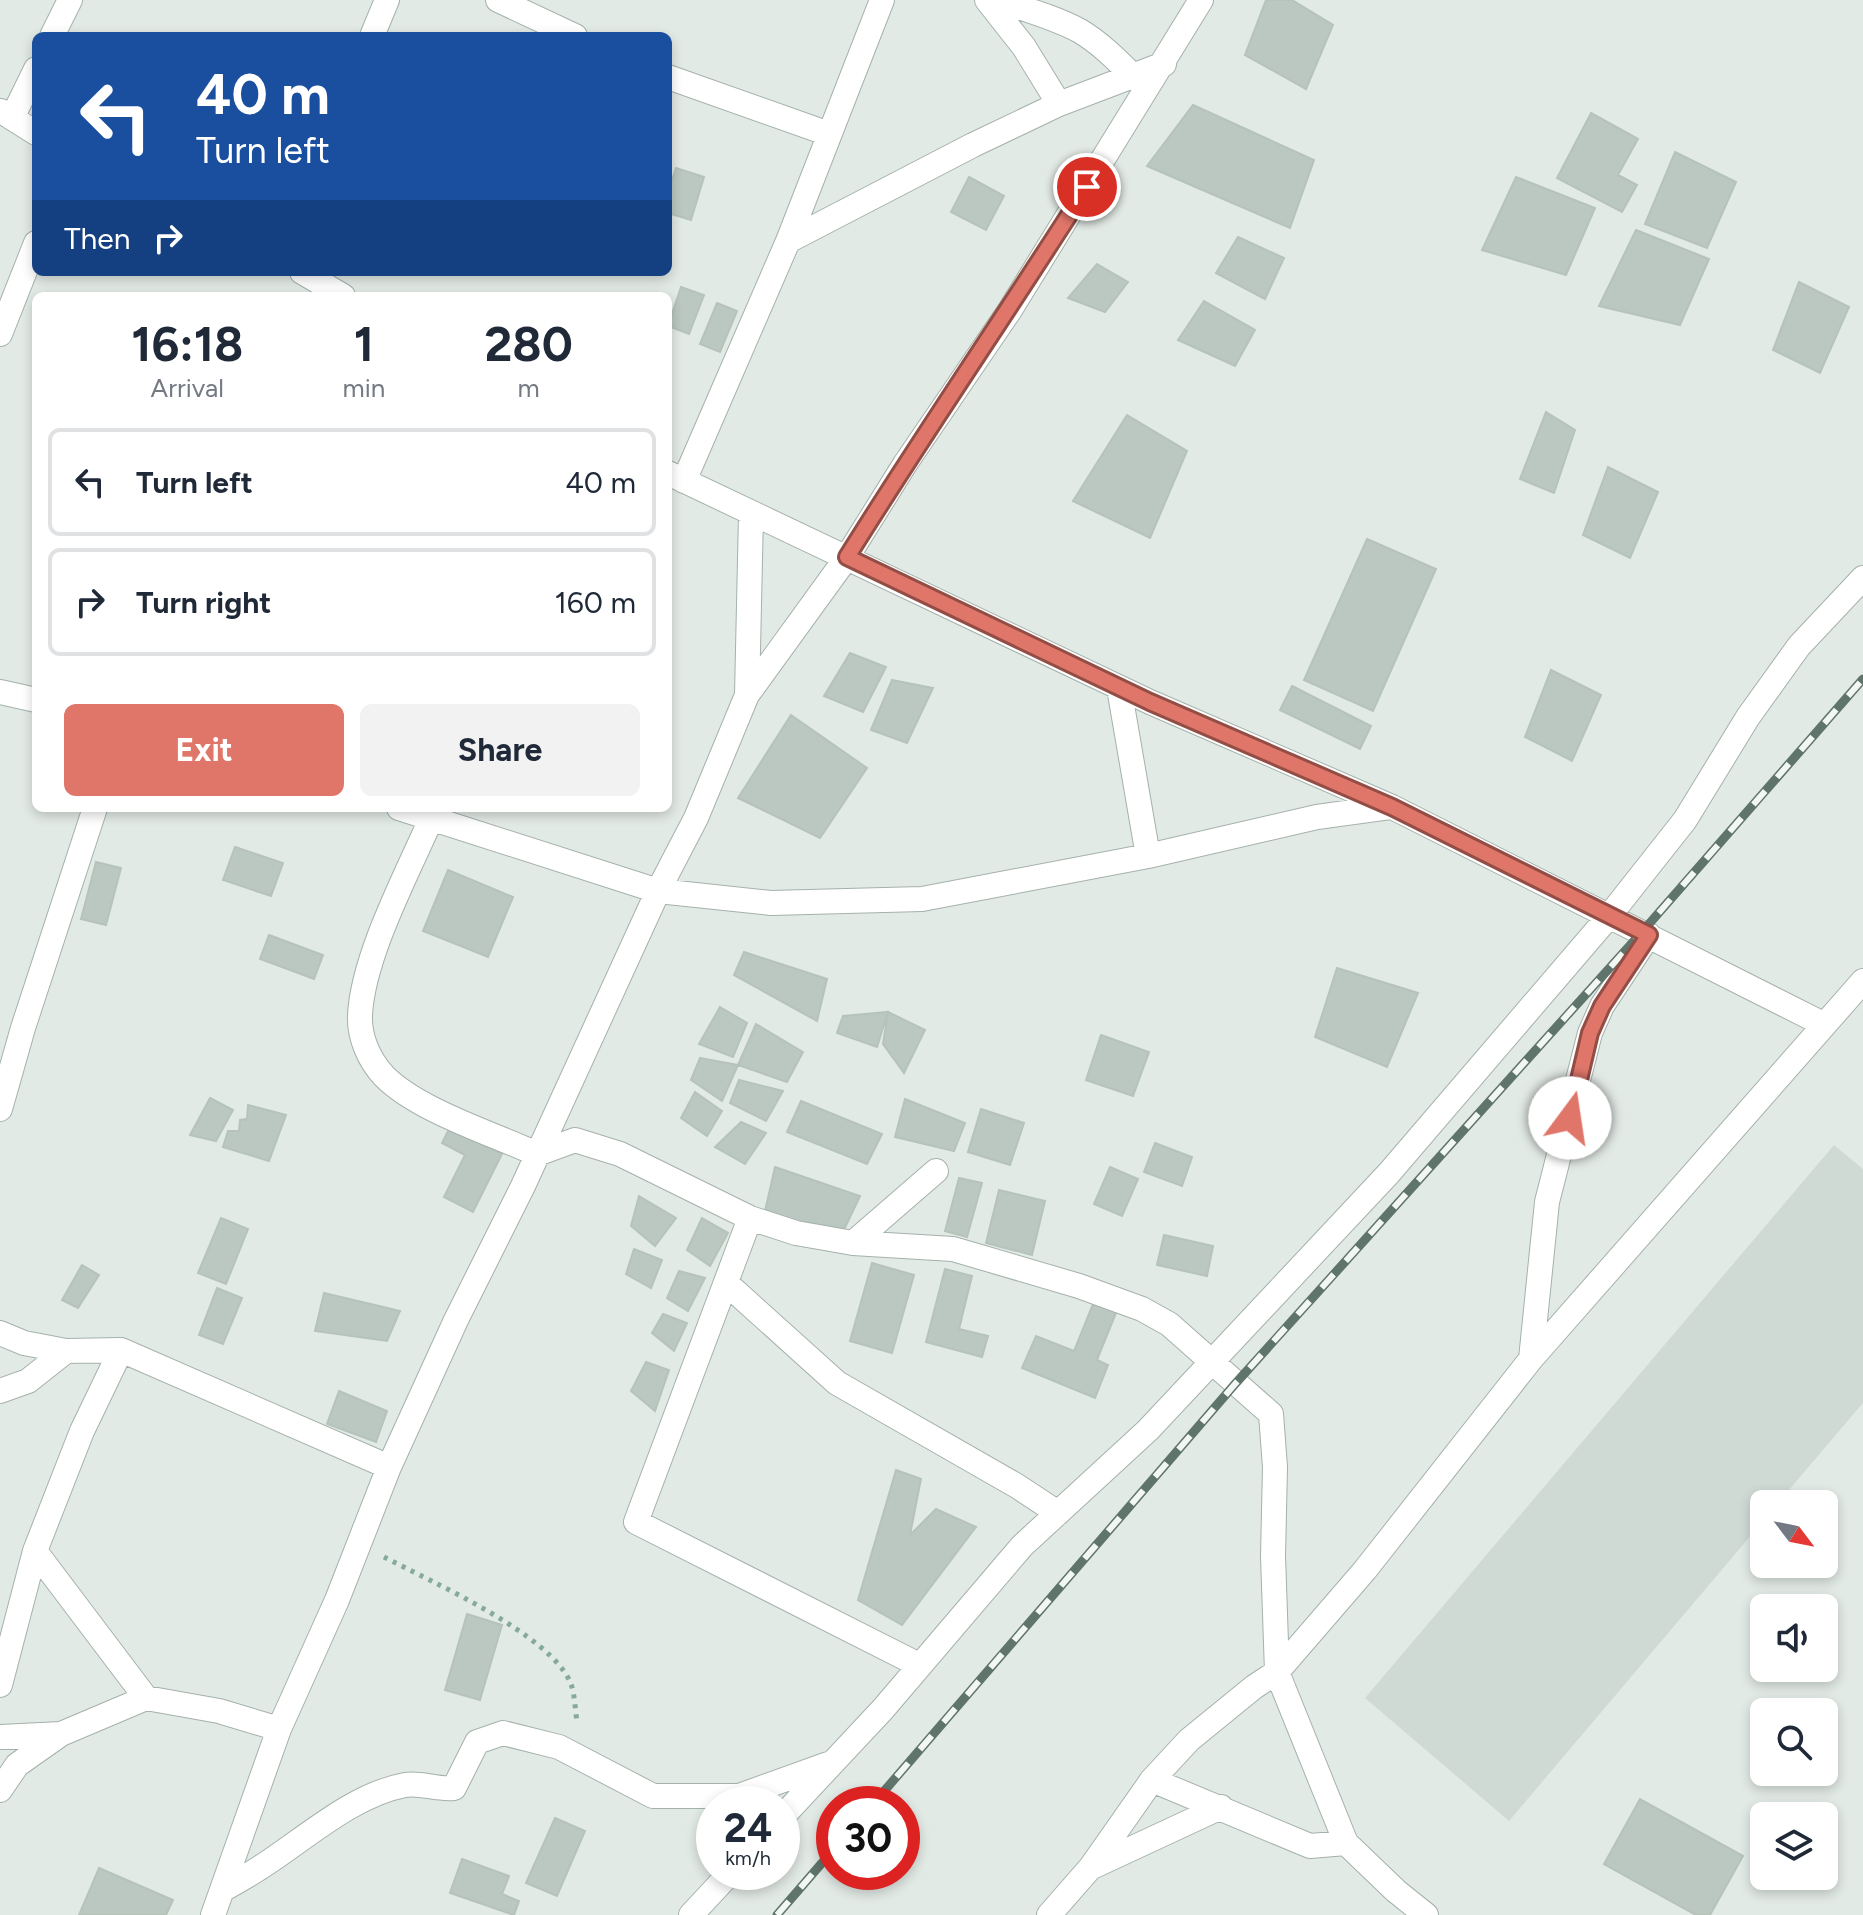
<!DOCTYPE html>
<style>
body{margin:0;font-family:Figtree,sans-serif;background:#f2f2f3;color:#1f2937;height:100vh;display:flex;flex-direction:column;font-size:30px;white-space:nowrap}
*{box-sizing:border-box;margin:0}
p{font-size:26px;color:#747a83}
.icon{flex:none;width:44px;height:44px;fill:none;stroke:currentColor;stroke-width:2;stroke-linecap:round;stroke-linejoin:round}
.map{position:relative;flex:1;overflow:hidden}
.side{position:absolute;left:32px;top:292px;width:640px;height:520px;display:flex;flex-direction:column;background:#fff;border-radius:12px;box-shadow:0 4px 12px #0003}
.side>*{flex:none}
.guide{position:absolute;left:32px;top:32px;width:640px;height:244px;border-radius:12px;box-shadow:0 4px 12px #0003;background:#1a4fa0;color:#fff;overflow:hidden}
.needle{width:52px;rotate:122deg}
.tools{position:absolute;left:1750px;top:1490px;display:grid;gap:16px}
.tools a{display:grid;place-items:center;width:88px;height:88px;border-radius:12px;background:#fff;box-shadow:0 4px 12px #0003;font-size:40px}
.speed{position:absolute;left:696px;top:1786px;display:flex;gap:16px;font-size:40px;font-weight:700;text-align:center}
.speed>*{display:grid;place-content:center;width:104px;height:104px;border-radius:50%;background:#fff;box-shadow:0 4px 12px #0003;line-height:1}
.speed small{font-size:20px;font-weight:400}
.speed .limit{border:12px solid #d22;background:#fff;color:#111}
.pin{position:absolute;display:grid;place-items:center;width:68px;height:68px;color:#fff;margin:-34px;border:4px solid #fff;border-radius:50%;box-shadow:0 2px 8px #0007}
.me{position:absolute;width:88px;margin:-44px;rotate:14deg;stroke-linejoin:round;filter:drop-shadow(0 0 6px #0008)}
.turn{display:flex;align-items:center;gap:28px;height:168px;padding:0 32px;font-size:36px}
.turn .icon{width:104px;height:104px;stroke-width:2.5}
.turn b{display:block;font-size:56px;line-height:68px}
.then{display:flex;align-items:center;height:76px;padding:0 32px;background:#0003;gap:16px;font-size:30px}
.eta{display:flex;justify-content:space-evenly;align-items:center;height:136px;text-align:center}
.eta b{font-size:48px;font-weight:700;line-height:56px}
.button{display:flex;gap:16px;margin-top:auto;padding:16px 32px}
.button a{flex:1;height:92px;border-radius:12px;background:#e0766a;color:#fff;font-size:32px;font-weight:700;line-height:92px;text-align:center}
.button a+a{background:#f2f2f3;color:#1f2937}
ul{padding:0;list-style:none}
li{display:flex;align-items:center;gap:24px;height:108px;margin:0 16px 12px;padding:0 16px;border:4px solid #e0e1e3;border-radius:12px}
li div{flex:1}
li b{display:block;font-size:30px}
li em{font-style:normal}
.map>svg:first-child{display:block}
</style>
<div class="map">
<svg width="1863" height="1915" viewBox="0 0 1863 1915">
<rect width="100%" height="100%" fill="#e2eae5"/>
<path fill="#d0dad4" d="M1834 1145 1863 1169V1403L1777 1504H1764V1520L1509 1821 1365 1698Z"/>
<path fill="#bbc7c1" stroke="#b5c3bb" stroke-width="2" d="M1266 0H1292L1333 25 1306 89 1245 55Z
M1193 105 1314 160 1290 228 1147 166Z
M1591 113 1638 139 1618 175 1637 185 1622 212 1557 178Z
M1675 152 1736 182 1707 248 1645 224Z
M676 168 704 177 691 220 668 213V192Z
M969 177 1004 196 986 230 951 212Z
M1516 177 1595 208 1566 275 1482 250Z
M1636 230 1709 259 1680 325 1599 306Z
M1238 237 1284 258 1265 299 1216 273Z
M1097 264 1128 282 1105 312 1068 298Z
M1799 282 1849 307 1820 373 1773 350Z
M681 287 704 295 689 334 668 326Z
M1204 301 1255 330 1235 366 1178 340Z
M717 303 737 311 720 352 700 344Z
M1546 412 1575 430 1554 493 1520 479Z
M1127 415 1187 451 1150 538 1073 501Z
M1608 467 1658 492 1630 558 1583 535Z
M1367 539 1436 569 1373 711 1304 680Z
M850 653 886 667 863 712 824 696Z
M1551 670 1601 695 1572 761 1525 737Z
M892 680 933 688 907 743 871 730Z
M1292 686 1371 726 1360 749 1280 710Z
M791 715 867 768 820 838 738 798Z
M235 847 283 863 271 896 223 880Z
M96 862 121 868 106 925 81 919Z
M448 870 513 897 488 957 423 931Z
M269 935 323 955 314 979 260 959Z
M744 952 827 979 817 1021 734 975Z
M1337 968 1418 993 1387 1067 1315 1037Z
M720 1007 747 1023 733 1057 699 1044Z
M888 1012 925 1030 904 1073 883 1044Z
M888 1012 877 1047 837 1033 843 1016Z
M756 1024 803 1052 787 1082 738 1065Z
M1101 1035 1149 1052 1133 1096 1086 1080Z
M700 1058 738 1065 722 1101 691 1080Z
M739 1080 783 1091 766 1121 730 1103Z
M695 1092 722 1111 707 1136 681 1118Z
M210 1098 233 1110 216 1141 190 1135Z
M905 1099 965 1123 954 1151 895 1137Z
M801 1101 882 1134 867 1164 787 1132Z
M248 1105 286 1115 269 1161 223 1147 228 1131H239L240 1120 247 1119Z
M981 1109 1024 1123 1010 1165 968 1152Z
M741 1122 766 1133 745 1164 715 1147Z
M450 1127 502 1154 473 1212 444 1197 465 1155 442 1143Z
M1155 1143 1192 1157 1182 1186 1144 1172Z
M775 1167 860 1196 841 1236 765 1211Z
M1110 1167 1138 1179 1122 1216 1094 1204Z
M959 1178 982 1183 967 1237 945 1231Z
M999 1190 1045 1201 1032 1255 986 1243Z
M639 1196 676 1218 655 1246 631 1226Z
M221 1218 248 1229 226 1284 198 1273Z
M702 1218 728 1233 710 1266 687 1250Z
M1164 1235 1213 1246 1207 1276 1157 1265Z
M634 1249 662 1260 651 1288 626 1274Z
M872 1263 914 1275 892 1353 850 1341Z
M82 1265 99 1275 78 1308 62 1300Z
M945 1269 972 1276 959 1329 988 1336 982 1357 926 1342Z
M679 1271 705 1278 688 1311 667 1298Z
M217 1288 242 1298 223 1344 199 1335Z
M324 1293 400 1311 387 1341 315 1331Z
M1095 1299 1118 1308 1097 1360 1108 1365 1095 1398 1022 1368 1036 1336 1074 1351Z
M663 1314 687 1323 674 1351 652 1333Z
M646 1362 669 1370 655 1411 631 1391Z
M339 1391 387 1411 376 1442 327 1424Z
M896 1470 921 1479 910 1535 936 1509 976 1527 902 1625 858 1600Z
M467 1614 502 1625 480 1700 445 1690Z
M1640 1799 1743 1856 1710 1915H1696L1604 1864Z
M555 1818 585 1831 557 1896 526 1883Z
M462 1859 509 1876 502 1894 519 1901 514 1915 450 1893Z
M99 1868 173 1900 166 1915H79Z"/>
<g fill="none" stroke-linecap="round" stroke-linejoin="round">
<defs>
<path id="minor" d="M498 0 575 36
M987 0 1024 47 1059 104
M997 0C1024 9 1054 17 1080 31 1100 43 1117 60 1133 76
M52 36 70 0
M372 36 387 0
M668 77 829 134
M1 111 36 133
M12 118 36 69
M788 241 973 145 1059 104 1164 64
M302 272 343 296
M0 334 36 243
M668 473 1150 702 1392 807 1823 1024
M684 481 788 241 882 0
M1119 688 1148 856
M0 692 36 700
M747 695 751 514
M399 808 658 891 771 903 922 899 1148 856 1317 817 1390 807
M431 819C407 874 363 956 360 1015 359 1037 369 1060 384 1076 417 1110 493 1134 537 1154L575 1140 620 1154 750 1218 796 1233 853 1243 936 1171
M0 1109 23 1028 95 808
M750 1218 636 1522 919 1665
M853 1243 953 1249 1079 1286 1142 1309 1169 1324 1271 1414 1275 1467 1273 1556 1277 1672 1346 1843 1396 1891 1426 1915
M726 1283 837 1383 1017 1486 1058 1513
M0 1333 24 1343 66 1351 121 1350 389 1467
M1531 1359 1547 1202 1590 1033 1602 1006 1649 935
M0 1391 28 1381 66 1351
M35 1551 146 1698
M0 1685 35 1551 82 1431 121 1350
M0 1737 61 1734
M1152 1780 1310 1846 1346 1843
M0 1790 17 1765 61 1734 146 1698 219 1711 279 1729
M782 1817 883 1709 1022 1546 1148 1430 1389 1173 1610 915 1685 820 1748 717 1799 646 1863 578
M1092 1867 1221 1807
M224 1889C236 1882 249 1875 261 1867 305 1839 352 1795 405 1785 420 1782 437 1790 454 1788L477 1742 503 1733 559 1747 653 1796H739L828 1764
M213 1915 279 1729 337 1600 389 1467 456 1320 523 1186 658 891 696 818 747 695 847 557 905 464 1010 310 1201 0
M691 1915 731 1872
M1049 1915 1091 1867 1152 1780 1189 1740 1254 1687 1277 1672 1365 1570 1531 1359 1863 981"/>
</defs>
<use href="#minor" stroke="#a5b1ab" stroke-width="26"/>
<path stroke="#86aa9a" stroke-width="5" stroke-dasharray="4 6" stroke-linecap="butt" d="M384 1557C432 1582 552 1635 571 1684 575 1695 575 1710 577 1721"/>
<use href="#minor" stroke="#fff" stroke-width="24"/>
<defs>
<path id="rail" d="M873 1804 1235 1384 1642 932 1863 679
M777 1915 834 1849"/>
</defs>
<use href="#rail" stroke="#5f746b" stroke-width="9"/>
<use href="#rail" stroke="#f2f7f4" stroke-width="6" stroke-dasharray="18" stroke-linecap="butt"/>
</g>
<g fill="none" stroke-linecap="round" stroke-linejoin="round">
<defs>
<path id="route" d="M1087 187C1008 311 925 432 847 557L1150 702 1392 807 1649 935 1602 1006 1590 1033 1570 1118"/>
</defs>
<use href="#route" stroke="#924d45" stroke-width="20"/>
<use href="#route" stroke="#e0766a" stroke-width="14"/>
</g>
</svg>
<div class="tools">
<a><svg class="needle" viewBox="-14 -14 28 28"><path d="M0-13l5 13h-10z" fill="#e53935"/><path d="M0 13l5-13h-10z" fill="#747a83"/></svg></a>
<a><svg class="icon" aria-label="sound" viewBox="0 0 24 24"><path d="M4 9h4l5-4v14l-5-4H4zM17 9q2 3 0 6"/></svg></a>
<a><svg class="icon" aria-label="search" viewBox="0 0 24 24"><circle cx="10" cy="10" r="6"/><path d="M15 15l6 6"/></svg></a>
<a><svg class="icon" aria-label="layers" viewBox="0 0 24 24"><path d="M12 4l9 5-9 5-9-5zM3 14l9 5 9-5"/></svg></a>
</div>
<div class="speed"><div>24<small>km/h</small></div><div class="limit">30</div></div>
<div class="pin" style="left:1087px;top:187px;background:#d93025"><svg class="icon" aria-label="arrive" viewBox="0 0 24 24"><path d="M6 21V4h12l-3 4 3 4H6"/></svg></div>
<svg class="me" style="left:1570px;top:1118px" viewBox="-20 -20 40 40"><circle r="19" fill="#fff"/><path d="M0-13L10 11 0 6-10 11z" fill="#e0766a"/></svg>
<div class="guide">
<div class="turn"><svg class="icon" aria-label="left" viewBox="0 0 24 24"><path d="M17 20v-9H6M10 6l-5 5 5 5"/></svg><div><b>40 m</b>Turn left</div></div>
<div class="then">Then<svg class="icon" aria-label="right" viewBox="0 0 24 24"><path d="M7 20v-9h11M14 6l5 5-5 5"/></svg></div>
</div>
<section class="side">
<div class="eta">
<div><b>16:18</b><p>Arrival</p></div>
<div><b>1</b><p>min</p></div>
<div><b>280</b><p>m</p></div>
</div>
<ul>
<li><svg class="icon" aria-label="left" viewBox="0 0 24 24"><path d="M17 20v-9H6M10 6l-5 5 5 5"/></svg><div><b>Turn left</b></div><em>40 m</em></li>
<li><svg class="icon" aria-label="right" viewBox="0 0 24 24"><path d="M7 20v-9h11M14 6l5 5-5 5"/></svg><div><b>Turn right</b></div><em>160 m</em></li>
</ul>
<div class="button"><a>Exit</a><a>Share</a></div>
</section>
</div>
